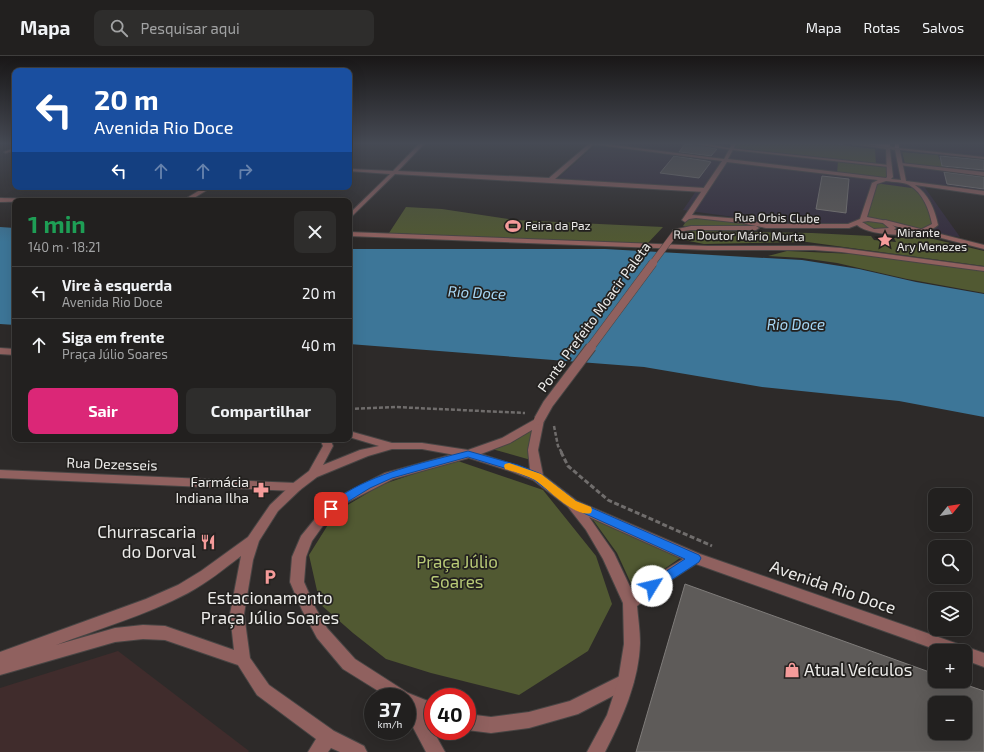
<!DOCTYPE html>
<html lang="pt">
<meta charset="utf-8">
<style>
body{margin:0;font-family:"Exo 2",sans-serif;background:#2e2d2c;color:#f1f3f6;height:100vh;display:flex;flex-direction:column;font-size:15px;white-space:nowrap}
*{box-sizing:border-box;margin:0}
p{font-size:13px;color:#a2a3a4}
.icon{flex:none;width:22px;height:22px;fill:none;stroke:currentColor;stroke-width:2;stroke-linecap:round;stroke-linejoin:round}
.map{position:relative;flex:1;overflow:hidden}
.details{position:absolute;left:12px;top:142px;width:340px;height:244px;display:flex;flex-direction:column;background:#22201f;border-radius:8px;box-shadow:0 4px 16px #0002,0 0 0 1px #3f3e3d}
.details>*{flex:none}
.hud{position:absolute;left:12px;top:12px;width:340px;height:122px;border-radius:8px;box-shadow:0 4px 16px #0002,0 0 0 1px #3f3e3d;background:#1a4fa0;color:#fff;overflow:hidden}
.needle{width:26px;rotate:60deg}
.controls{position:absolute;left:928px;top:432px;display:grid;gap:8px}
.controls a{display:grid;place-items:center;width:44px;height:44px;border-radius:8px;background:#22201f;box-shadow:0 4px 16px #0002,0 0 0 1px #3f3e3d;font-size:20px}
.speed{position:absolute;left:364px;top:632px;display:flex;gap:8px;font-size:20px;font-weight:700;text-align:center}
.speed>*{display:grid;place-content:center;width:52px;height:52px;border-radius:50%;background:#22201f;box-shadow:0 4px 16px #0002,0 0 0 1px #3f3e3d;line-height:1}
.speed small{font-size:10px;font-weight:400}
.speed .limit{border:6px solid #d22;background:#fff;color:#111}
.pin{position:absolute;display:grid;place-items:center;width:34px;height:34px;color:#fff;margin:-17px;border-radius:8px;box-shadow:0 2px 6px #0006}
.me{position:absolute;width:44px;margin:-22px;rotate:54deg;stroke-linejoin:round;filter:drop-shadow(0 0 3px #0008)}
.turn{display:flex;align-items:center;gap:14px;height:84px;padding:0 16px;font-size:18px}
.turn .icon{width:52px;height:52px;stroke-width:2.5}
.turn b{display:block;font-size:28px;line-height:34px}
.lanes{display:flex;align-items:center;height:38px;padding:0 16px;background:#0003;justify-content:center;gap:20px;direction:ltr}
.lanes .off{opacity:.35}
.round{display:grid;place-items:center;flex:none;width:42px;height:42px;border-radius:8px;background:#2e2d2c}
.overview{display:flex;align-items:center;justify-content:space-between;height:68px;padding:0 16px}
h1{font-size:24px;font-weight:700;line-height:30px;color:#1e9e55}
.primary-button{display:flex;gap:8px;margin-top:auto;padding:8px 16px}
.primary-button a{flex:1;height:46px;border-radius:8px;background:#db2777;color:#fff;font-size:16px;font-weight:700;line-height:46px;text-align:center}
.primary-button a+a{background:#2e2d2c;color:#f1f3f6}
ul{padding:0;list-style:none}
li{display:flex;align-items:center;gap:12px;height:52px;padding:0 16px;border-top:1px solid #3f3e3d}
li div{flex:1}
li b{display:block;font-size:15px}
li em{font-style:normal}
header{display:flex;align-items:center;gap:24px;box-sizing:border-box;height:56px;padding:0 20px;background:#22201f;border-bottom:1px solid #3f3e3d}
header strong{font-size:19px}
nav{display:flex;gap:22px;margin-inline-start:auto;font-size:14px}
.search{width:280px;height:36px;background:#2e2d2c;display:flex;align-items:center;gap:10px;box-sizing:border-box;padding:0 14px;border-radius:8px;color:#a2a3a4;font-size:15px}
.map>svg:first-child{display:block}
</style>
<header>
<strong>Mapa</strong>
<div class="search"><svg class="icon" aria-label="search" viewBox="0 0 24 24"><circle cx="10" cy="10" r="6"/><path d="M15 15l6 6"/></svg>Pesquisar aqui</div>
<nav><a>Mapa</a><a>Rotas</a><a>Salvos</a></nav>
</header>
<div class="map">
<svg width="984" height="696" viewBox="0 0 984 696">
<rect width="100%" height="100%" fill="#2d2a29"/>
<path fill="#362f3f" d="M597 88H984V136L960 132 923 129 960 181 837 168 770 166 683 154 696 135 558 122Z"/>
<path fill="#402c2c" d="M118 595 249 695 248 696H0V632Z"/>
<path fill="#515932" d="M735 88H831L875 93 876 109 887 111 888 121 886 123 837 118 838 105 732 93Z
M902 96 938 99 943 112 905 108Z
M875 127 919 133 922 136 935 169 925 175 883 166 889 172C877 174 871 173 860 166L863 163Z
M406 151 442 153 515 164 663 171 647 188 389 177Z
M689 161 742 166 751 170 746 172 687 171 683 170Z
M688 175 812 177 871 180 874 184 896 186 894 182H929L984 195V210L807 186 704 188 679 183Z
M787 195 855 198 984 214V237L907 223 837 207 802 202 768 200Z
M535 370 529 389 531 404 492 393 513 386Z
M455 404 543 434 596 500 612 548 588 595 519 639 431 617 386 603 353 577 320 548 309 499 336 456 381 429Z
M591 461 680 502 634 534 617 497Z"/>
<path fill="#3d7698" d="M0 171 15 172V269L0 268Z
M349 193H605L802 204 859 213 916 226 984 238V361L899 345 762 331 644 311 349 288Z"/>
<path fill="#5e5b59" stroke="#7f7c7a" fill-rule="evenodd" d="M685 88H693L717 93 711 100 679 96Z
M674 100 707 105 711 106 699 122 660 117Z
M940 100 984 104V114L942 110Z
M944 116 984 121V133L947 128Z
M822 120 849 123 846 157 816 153Z
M685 528 935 618V625H955L984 635V696H636ZM935 647H965V677H935Z"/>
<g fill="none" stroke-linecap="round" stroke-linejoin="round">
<defs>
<path id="pedestrian" d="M730 92 889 109 891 110 889 111 732 94Z"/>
<path id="minor" d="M419 88H424L398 115 549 122 589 88H594L555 123 705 132 708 134 705 136 395 118 349 163V158L390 118 349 115V113L393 115Z
M694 88H708L734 93 732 94Z
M15 92V94L6 97 4 96Z
M901 107 984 116V120L899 109Z
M205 131H212L189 145H182Z
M0 142 40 143 43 145 0 146Z
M885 164 984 189V193L883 167V165Z
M349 176 708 190H814L841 192 984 211V215L841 196 814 194H708L349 180Z
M468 394 472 395 474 398 472 401 393 423 344 448 327 464 312 485 306 501 304 526 315 551 327 572 355 603 408 637 433 647V663L425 660 445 696H426L407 660V641H388L343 613 317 582 302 554 290 526 292 501 301 480 319 458 336 442 385 417Z
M0 414 296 427 300 428 302 431 300 434 296 435 0 422Z
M626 617 632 620 634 625 632 630 578 658 529 672 491 677 467 674V658L491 661 529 656 570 645Z"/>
<path id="tertiary" d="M590 88H606L724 103 732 88H736L728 103 886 122 887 121 886 93 851 88 886 90 888 89 893 91 897 90 899 92 984 101V103L900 94 906 125 984 135V139L915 129C929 138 935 154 938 169 925 183 870 181 857 169L849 172H766L741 167 696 162 689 163 685 166 682 164 722 105ZM890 93 895 94 901 124 891 123 893 121ZM727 106 878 124 872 127 860 163 848 168H766L741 163 692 159ZM886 125C892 126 904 126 909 129 923 137 929 153 932 168L918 175 894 174 896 172 895 171 887 165 867 161 877 128ZM868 165 883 167 889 172 874 173 862 166Z
M691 170H756L759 172 756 174H691L676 176 673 174Z
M0 292 15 293V299L0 298Z
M539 361 544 364 538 394 543 419 577 445 700 498 984 597V611L965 604V595H940L696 508 668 526 637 550C638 562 640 574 640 587 639 625 622 663 605 696H587L607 659 618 625 624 588 623 547 603 503 586 474 568 451 533 424 510 415 466 401 422 393H392L368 400 317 421 300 434 278 455 259 485 253 504 244 558 250 602 269 629 334 675 364 690 367 696H340L331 692 328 696H308L316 683 257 639 238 609 165 584 143 583 115 586 0 619V596L146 543 178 529 201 515 248 481 270 449 292 428 309 415 323 390 320 383H330L333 390 323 409 360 394 379 390 349 381V375L392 387H422L468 394 502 382ZM532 374 528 394 530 414 481 398 510 387ZM589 461 683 503 658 518 633 537 614 497ZM241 500 230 558 234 594 165 570 143 569 115 572 56 589C99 573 146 559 188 537 207 527 224 513 241 500Z"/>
<path id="secondary" d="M865 88H890V90L888 91Z
M895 88H899V92H895Z"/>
</defs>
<use href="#pedestrian" stroke="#484544" stroke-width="2"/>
<use href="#minor" stroke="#484544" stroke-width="2"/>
<use href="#tertiary" stroke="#484544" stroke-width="2"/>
<use href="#secondary" stroke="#484544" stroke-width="2"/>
<path stroke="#706d6c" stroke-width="1" stroke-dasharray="2 1" stroke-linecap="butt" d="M835 88 843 89"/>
<path stroke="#706d6c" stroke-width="2.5" stroke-dasharray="4 2" stroke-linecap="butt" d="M349 353 395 351 525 357
M554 370 558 390 562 397"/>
<path stroke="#706d6c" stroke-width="3" stroke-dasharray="5 2.5" stroke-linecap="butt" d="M561 396 568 410 608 444 712 490"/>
<use href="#pedestrian" fill="#90615f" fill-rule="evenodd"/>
<use href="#minor" fill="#90615f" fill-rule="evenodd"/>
<use href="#tertiary" fill="#90615f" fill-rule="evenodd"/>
<use href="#secondary" fill="#c97e7c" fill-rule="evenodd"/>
<defs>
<path id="tertiary-bridge-far2" d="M652 208 675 177"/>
<path id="tertiary-bridge-far1" d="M590 292 653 207"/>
<path id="tertiary-bridge" d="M539 364 548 348 591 291"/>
</defs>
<use href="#tertiary-bridge-far2" stroke="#484544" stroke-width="7" stroke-linecap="butt"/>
<use href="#tertiary-bridge-far1" stroke="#484544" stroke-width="9" stroke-linecap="butt"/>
<use href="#tertiary-bridge" stroke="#484544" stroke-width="12" stroke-linecap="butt"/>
<use href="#tertiary-bridge-far2" stroke="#90615f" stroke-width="6"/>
<use href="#tertiary-bridge-far1" stroke="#90615f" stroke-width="8"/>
<use href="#tertiary-bridge" stroke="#90615f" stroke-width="10"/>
</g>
<linearGradient id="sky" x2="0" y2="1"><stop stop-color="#191717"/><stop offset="0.47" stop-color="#464a54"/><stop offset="1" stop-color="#464a54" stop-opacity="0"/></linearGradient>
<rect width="984" height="186" fill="url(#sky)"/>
<path fill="#1a73e8" stroke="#114b97" d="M468 395 518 409 541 418 576 445 699 499 701 502 699 506 656 534 652 536 648 534 646 530 648 527 685 503 568 450 533 423 511 414 468 401 392 422 370 432 344 448 335 456H327L326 453C330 445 339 441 347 436 384 414 427 406 468 395Z"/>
<path fill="#f59e0b" d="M509 407 541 418 576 445 591 451 592 454 591 457C575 462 548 433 535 424 526 419 515 416 505 413L504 410 505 408Z"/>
<defs>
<symbol id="stadium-bare" viewBox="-9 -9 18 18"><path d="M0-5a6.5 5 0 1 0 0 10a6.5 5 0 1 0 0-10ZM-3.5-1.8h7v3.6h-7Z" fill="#f59b9a" stroke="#23211f" stroke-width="2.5" paint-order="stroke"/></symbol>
<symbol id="sight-bare" viewBox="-9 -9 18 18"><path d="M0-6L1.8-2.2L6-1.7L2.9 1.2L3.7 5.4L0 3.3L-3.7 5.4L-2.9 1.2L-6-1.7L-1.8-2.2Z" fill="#f59b9a" stroke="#23211f" stroke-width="2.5" paint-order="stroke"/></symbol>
<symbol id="pharmacy-bare" viewBox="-9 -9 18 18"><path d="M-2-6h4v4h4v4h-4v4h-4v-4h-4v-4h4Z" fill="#f59b9a" stroke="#23211f" stroke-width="2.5" paint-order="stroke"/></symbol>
<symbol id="restaurant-bare" viewBox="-9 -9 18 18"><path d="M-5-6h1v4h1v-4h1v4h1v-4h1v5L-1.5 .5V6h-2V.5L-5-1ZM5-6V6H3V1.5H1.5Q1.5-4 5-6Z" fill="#f59b9a" stroke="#23211f" stroke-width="2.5" paint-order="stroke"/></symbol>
<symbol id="parking-bare" viewBox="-9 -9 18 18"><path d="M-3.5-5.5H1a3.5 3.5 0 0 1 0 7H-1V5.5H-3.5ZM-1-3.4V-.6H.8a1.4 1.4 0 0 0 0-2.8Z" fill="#f59b9a" stroke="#23211f" stroke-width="2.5" paint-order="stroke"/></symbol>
<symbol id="shop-bare" viewBox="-9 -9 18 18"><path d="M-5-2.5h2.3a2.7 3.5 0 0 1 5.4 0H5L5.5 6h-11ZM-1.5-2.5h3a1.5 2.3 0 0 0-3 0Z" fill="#f59b9a" stroke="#23211f" stroke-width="2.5" paint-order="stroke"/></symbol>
</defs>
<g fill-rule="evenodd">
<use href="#stadium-bare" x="502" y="159" width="22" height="22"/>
<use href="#sight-bare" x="874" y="173" width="22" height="22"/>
<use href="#pharmacy-bare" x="250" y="423" width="22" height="22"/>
<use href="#restaurant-bare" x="197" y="475" width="22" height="22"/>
<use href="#parking-bare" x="259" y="510" width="22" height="22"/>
<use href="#shop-bare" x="781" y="603" width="22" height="22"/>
</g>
<g text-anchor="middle" stroke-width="3.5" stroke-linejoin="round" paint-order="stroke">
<g font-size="12" fill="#ecebe9" stroke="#23211f">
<text transform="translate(777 162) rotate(1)" y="4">Rua Orbis Clube</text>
<text transform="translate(739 180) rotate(1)" y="4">Rua Doutor Mário Murta</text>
</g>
<g font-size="12" fill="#ecebe9" stroke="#23211f" text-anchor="start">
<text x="525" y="174">Feira da Paz</text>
<text x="897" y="181">Mirante<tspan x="897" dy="14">Ary Menezes</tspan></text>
</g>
<g font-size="14" fill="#ecebe9" stroke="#23211f">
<text transform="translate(594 261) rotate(-54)" y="5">Ponte Prefeito Moacir Paleta</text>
<text transform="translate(112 408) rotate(2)" y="5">Rua Dezesseis</text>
</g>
<g font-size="14" fill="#ecebe9" stroke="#23211f" text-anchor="end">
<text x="249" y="431">Farmácia<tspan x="249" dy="16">Indiana Ilha</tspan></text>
</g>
<g font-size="15" font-style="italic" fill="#a7d7f5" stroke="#23211f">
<text transform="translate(477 237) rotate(3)" y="5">Rio Doce</text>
<text x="796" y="274">Rio Doce</text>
</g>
<g font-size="17" fill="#ecebe9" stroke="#23211f" text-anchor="end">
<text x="196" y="482">Churrascaria<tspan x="196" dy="20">do Dorval</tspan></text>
<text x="270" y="548" text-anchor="middle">Estacionamento<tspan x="270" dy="20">Praça Júlio Soares</tspan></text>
<text x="804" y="620" text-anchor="start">Atual Veículos</text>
</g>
<g font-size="17" fill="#b9ca77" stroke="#23211f">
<text x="457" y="512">Praça Júlio<tspan x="457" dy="20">Soares</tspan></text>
</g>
<g font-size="17" fill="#ecebe9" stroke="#23211f">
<text transform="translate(833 531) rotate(19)" y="6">Avenida Rio Doce</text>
</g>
</g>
</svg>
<div class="controls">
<a><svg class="needle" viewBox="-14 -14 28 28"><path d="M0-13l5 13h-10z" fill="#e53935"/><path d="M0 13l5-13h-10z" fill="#a2a3a4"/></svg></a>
<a><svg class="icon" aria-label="search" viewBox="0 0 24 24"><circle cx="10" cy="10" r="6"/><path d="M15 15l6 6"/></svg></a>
<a><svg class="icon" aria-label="layers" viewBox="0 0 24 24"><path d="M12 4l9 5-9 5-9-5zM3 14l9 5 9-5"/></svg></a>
<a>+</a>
<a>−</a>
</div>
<div class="speed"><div>37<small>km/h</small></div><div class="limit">40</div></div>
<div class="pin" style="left:331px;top:453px;background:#d93025"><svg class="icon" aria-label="arrive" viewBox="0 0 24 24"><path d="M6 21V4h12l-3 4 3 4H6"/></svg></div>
<svg class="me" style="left:652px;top:530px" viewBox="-20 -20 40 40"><circle r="19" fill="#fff"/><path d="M0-13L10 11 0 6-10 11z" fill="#1a73e8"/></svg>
<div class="hud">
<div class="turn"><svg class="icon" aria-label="left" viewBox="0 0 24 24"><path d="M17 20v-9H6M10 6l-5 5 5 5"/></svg><div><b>20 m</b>Avenida Rio Doce</div></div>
<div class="lanes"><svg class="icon" aria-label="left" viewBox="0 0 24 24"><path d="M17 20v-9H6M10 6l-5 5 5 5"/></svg><svg class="icon off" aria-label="ahead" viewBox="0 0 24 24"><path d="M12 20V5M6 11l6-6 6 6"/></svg><svg class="icon off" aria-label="ahead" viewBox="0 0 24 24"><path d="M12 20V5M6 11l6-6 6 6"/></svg><svg class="icon off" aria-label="right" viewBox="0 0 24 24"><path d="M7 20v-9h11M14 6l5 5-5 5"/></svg></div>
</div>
<section class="details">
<div class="overview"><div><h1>1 min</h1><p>140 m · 18:21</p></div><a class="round"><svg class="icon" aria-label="close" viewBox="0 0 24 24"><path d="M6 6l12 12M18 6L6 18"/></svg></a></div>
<ul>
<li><svg class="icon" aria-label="left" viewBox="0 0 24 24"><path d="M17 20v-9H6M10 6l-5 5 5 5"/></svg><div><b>Vire à esquerda</b><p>Avenida Rio Doce</p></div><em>20 m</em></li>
<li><svg class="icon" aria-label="ahead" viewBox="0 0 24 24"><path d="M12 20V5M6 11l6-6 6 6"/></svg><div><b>Siga em frente</b><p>Praça Júlio Soares</p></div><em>40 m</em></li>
</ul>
<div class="primary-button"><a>Sair</a><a>Compartilhar</a></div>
</section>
</div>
